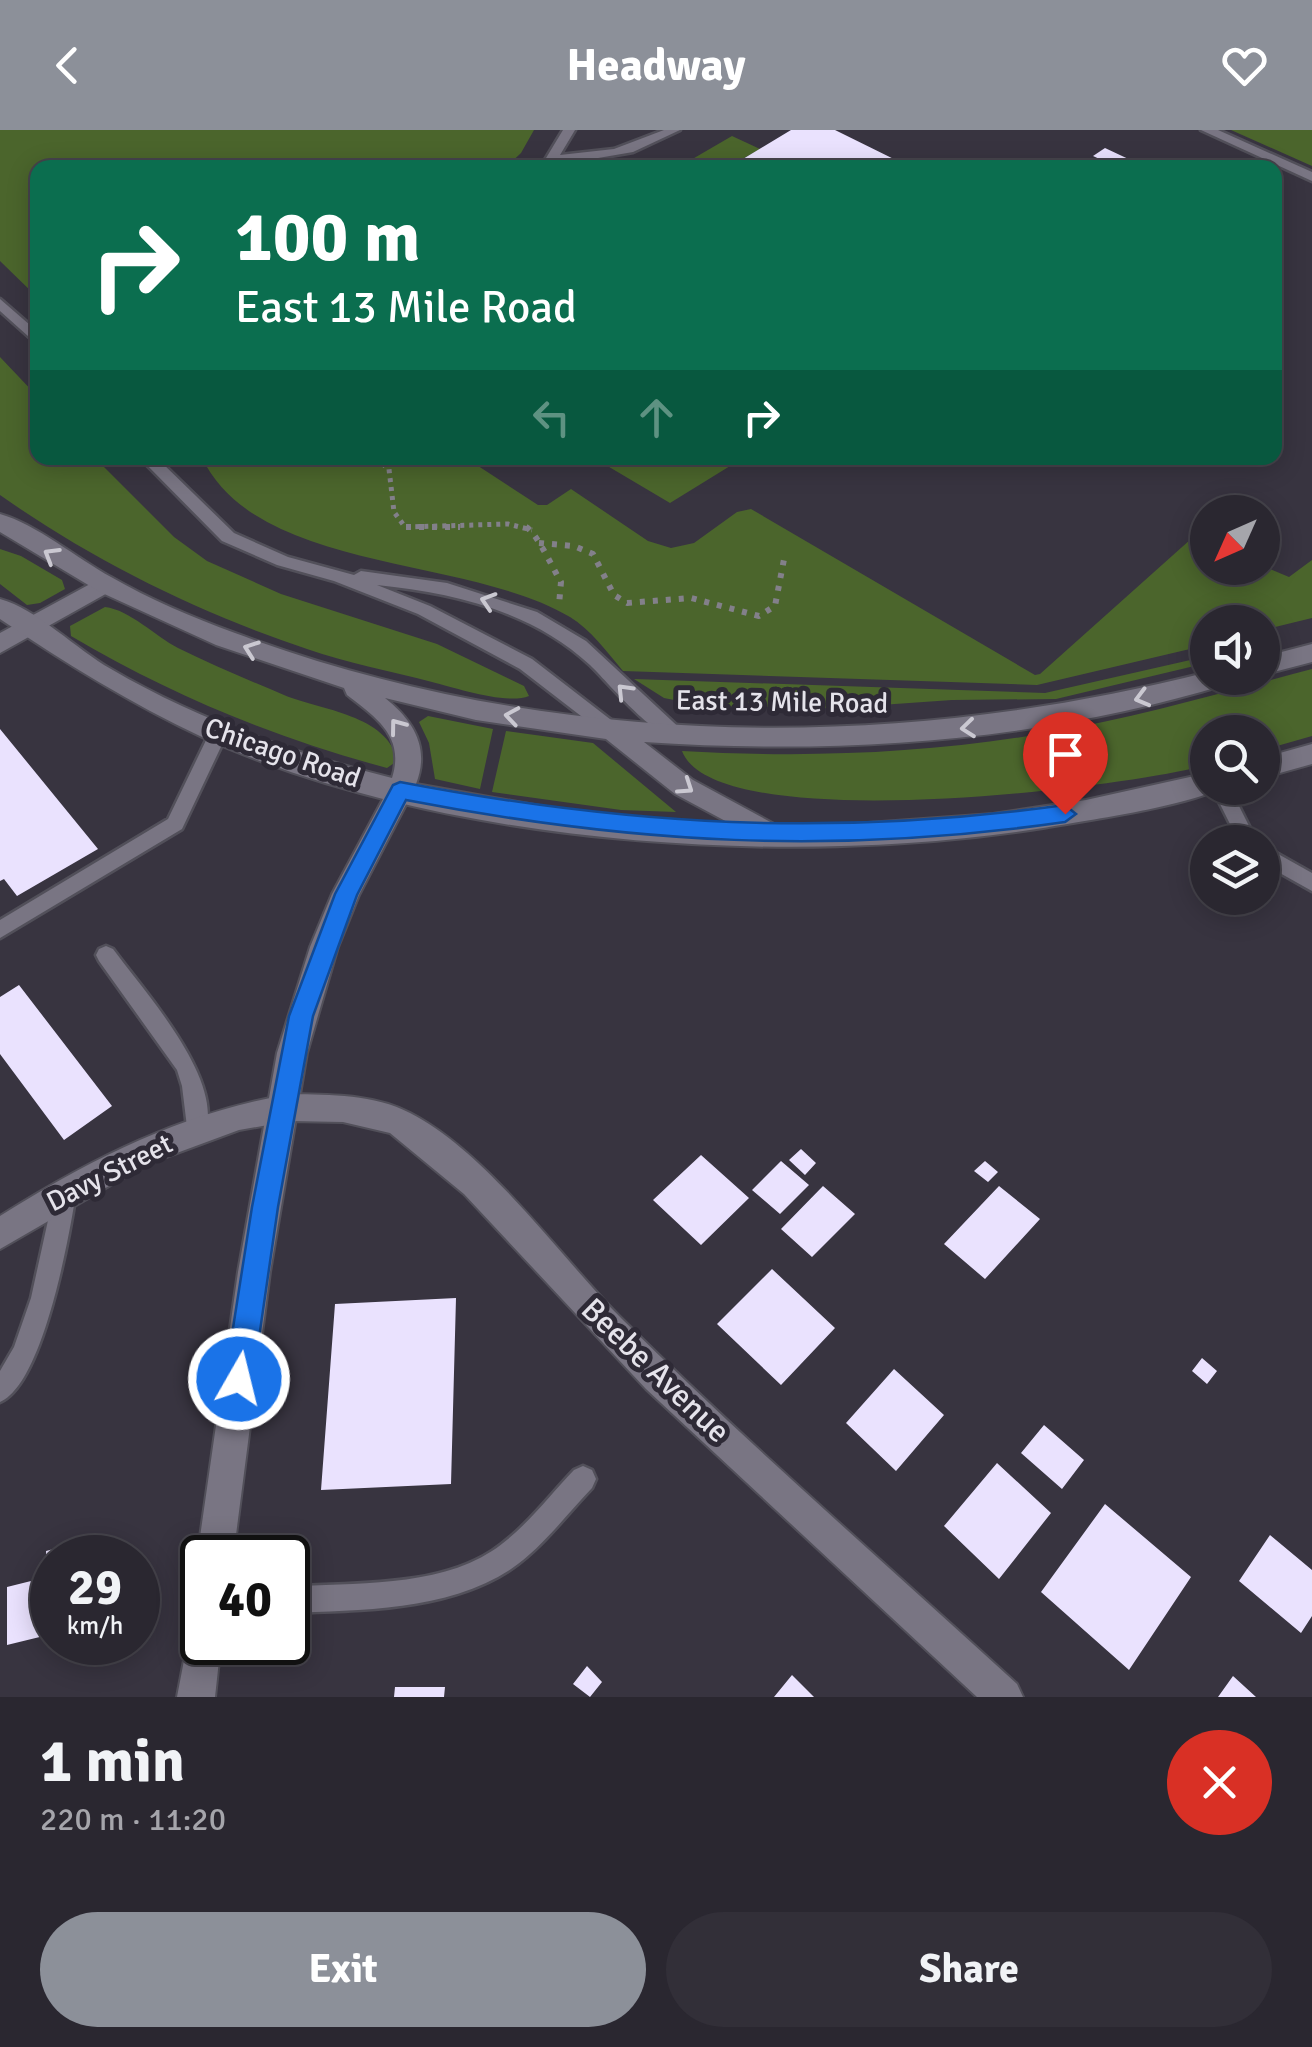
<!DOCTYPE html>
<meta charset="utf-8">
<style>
body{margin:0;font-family:Signika,sans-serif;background:#322f38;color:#f1f3f6;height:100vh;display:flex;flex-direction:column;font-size:38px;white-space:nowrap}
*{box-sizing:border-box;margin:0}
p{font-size:32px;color:#a5a5ab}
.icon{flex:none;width:55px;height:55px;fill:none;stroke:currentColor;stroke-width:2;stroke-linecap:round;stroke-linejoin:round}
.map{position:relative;height:1567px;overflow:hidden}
.sheet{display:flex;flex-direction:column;background:#2a2730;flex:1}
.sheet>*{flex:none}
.banner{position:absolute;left:30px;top:30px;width:1252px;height:305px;border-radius:20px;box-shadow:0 5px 25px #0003,0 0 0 2px #46444c;background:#0b6e4f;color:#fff;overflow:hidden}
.needle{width:65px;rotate:225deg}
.buttons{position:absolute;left:1190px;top:365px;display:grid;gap:20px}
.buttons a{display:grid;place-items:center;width:90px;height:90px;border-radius:50%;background:#2a2730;box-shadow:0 5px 25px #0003,0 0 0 2px #46444c;font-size:50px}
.speed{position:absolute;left:30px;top:1405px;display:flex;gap:20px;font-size:50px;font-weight:700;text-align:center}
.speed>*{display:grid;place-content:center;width:130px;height:130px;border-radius:50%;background:#2a2730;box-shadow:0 5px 25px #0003,0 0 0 2px #46444c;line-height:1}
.speed small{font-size:25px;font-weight:400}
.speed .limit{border:5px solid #111;border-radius:15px;background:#fff;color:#111}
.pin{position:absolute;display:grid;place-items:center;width:85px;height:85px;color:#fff;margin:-102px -42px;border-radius:50% 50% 50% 0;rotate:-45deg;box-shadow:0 0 10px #0007}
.pin .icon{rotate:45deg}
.me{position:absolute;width:110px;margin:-55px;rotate:8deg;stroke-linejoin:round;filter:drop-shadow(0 0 8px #0008)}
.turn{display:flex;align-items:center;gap:35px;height:210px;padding:0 40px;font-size:45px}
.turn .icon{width:130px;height:130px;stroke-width:2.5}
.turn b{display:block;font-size:70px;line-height:85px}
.lanes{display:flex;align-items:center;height:95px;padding:0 40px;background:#0003;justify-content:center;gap:50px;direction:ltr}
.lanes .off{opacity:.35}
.round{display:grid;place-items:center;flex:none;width:105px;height:105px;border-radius:52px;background:#322f38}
.summary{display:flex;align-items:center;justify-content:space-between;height:170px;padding:0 40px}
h1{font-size:60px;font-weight:700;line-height:75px}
.action{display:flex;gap:20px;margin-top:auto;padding:20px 40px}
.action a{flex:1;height:115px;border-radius:60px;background:#8c9099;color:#fff;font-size:40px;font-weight:700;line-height:115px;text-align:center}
.action a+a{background:#322f38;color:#f1f3f6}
header{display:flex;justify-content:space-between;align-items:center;height:130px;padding:0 40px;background:#8c9099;color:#fff;font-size:45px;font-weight:700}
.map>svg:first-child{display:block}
</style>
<header><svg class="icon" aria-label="back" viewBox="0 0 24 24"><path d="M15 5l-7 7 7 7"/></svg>Headway<svg class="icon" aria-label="heart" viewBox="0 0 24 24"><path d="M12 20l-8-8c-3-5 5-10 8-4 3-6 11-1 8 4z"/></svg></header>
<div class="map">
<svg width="1312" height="1567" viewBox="0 0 1312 1567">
<rect width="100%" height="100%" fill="#383440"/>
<path fill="#4b652c" d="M0 0H534L521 23 506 37 38 38 37 167 0 131Z
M1231 0H1312V36Z
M732 6 760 19 728 37 677 38Z
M0 227 37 266 38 328H95L174 407 207 431 281 464 437 514 524 556 529 566C507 575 456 558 432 552 391 541 347 533 307 519 199 483 92 430 0 365Z
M202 328H466L538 375H547L571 359 648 411 671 418 694 413 737 382 751 379 1035 545 1040 544 1191 409 1207 410 1208 438 1263 436 1289 447 1312 430V488L1263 500 1262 492H1208L1207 515 1037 555 623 541C608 523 590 499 570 487 466 425 259 444 202 328Z
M594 328H743L670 373Z
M0 419 21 426 62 450 65 459 40 473 27 475 0 454Z
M105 477C130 480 155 506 178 518 213 535 248 550 284 565 320 580 389 585 397 631L387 638C275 608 171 565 71 506L70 496Z
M1208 526 1207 533 1056 569 952 570 838 578 704 576 664 568 634 549 1045 563Z
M1312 539V606L1263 620 1262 602H1208L1207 635C1129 657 715 709 682 621 803 628 926 624 1046 603 1136 588 1224 562 1312 539Z
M428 586 493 599 480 659 435 649 429 613 419 592Z
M506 601 593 613 676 682 621 680 492 662Z"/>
<path fill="#eae2fe" d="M791 0H835L912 38H728Z
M1105 18 1137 33 1119 38 1093 26Z
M0 599 98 719 17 766 4 749 0 751Z
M19 855 112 976 64 1010 0 924V867Z
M801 1019 816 1033 805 1045 789 1030Z
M701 1025 749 1068 701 1115 653 1070Z
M781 1031 809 1055 780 1084 752 1060Z
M985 1031 998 1042 988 1052 974 1041Z
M823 1056 855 1084 812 1127 781 1099Z
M999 1056 1040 1089 985 1149 944 1114Z
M772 1139 835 1198 781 1255 717 1194Z
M456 1168 451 1354 321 1360 335 1174Z
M1202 1228 1217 1241 1207 1254 1192 1241Z
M894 1239 944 1285 896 1341 846 1293Z
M1044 1295 1084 1330 1062 1359 1021 1323Z
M997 1333 1051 1383 999 1449 944 1396Z
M1105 1374 1191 1447 1129 1540 1041 1462Z
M1270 1405 1312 1440V1486L1301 1503 1239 1451Z
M104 1406 105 1428H52V1504L7 1515V1457L47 1447 46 1421Z
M587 1536 602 1552 590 1567 573 1554Z
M792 1545 814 1567H774Z
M1233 1546 1256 1567H1218Z
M395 1557H445L444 1567H394Z"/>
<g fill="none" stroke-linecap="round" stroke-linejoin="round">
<defs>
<path id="service" d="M563 0H575L560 25 614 19 664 0H680L633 22 540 38Z
M1201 0H1218L1312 42V51Z
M0 169 38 202V215L0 181Z
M140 328H157L234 403 288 427 354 445 361 441 447 453 537 482 586 511 686 604 683 609C659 615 608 552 590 535 532 481 454 463 377 455L430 476 532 529 615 593 618 598 615 603H603L520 539 418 484 334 451 277 435 222 411Z
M219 595 228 602 182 699 0 808V790L168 689 210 602Z
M1212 658H1230L1257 712H1239Z
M1262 715 1312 743V761L1262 733Z
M106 816 113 819C143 860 227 952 204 1005L196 1008 188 1005 182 956 177 940 99 831 96 825 99 819Z
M65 1052 73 1056 76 1063C69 1108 43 1254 0 1272V1241L14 1217 31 1168 54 1063 57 1056Z
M583 1336 592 1340 596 1349 592 1358C566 1385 542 1418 511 1439 448 1481 360 1480 288 1483V1457C353 1452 435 1458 492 1421 524 1400 548 1367 574 1340Z"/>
<path id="minor" d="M103 447 115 455 111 461 0 523V503Z
M291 964C331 965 374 964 410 983 488 1023 559 1126 622 1189 749 1315 885 1433 1017 1554L1023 1567H977L646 1259 464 1064 390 1003 343 992 291 991 239 1000 147 1034 0 1119V1086C92 1028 184 982 291 964Z"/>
<path id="tertiary" d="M400 651 409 654 413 661 359 765 338 817 307 923 270 1142 233 1428H202V1441L197 1428 238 1142 277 923 310 817 332 764 391 654Z
M202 1494V1512H221L215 1567H177L190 1499Z"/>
<path id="secondary" d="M0 384C36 394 78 429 111 447 149 469 194 488 235 503 547 619 887 624 1208 542V548H1231L1228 554C1038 612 841 625 644 612L693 650 774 694 840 695 993 684 1086 670 1208 643V658H1219C1194 675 1078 692 1043 698 787 739 439 715 202 607 130 573 65 533 0 489V469C37 479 77 520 111 539 198 590 295 624 392 648 405 607 377 588 347 565L344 558 216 515 100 462 0 402ZM385 568 476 590 606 609 675 664 731 694 585 684 416 654C430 618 414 591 385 568Z
M1312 514V532L1262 545V527Z
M1312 614V634L1262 648V628Z"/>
</defs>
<use href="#service" stroke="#52505a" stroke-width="5"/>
<use href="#minor" stroke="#52505a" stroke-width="4"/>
<use href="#tertiary" stroke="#52505a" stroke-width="4"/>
<use href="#secondary" stroke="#52505a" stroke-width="4"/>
<path stroke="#83808a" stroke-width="5" stroke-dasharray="4 5" stroke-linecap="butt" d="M375 328 389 339 394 382 405 397 508 394 532 400"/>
<path stroke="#83808a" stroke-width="6" stroke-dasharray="5 8" stroke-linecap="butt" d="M406 397H460
M526 397C537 403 553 439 561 452L559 475
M539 413 574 416 593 424 614 465 627 473 691 468 759 486 775 476 785 424"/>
<use href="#service" fill="#797583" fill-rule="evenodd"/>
<use href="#minor" fill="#797583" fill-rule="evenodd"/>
<use href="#tertiary" fill="#797583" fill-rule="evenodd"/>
<use href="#secondary" fill="#797583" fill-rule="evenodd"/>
</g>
<defs><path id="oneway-chevron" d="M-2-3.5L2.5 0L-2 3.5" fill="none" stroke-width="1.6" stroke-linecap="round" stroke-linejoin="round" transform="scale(2.5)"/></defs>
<g stroke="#cac8d1">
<use href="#oneway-chevron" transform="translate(51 425) rotate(-149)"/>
<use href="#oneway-chevron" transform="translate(488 471) rotate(-162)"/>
<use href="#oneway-chevron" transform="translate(251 519) rotate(-160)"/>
<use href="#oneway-chevron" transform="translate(624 561) rotate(-134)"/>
<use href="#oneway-chevron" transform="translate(1142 568) rotate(165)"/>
<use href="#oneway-chevron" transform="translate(512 586) rotate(-171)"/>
<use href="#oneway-chevron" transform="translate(397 596) rotate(-127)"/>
<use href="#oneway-chevron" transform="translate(968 598) rotate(174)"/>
<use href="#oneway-chevron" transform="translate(686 657) rotate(34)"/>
</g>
<path fill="#1a73e8" stroke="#114b97" stroke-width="2.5" d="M400 652C631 696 832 707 1065 675L1076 684 1065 692C834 725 634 714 406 670L357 765 313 886 278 1077 253 1249 249 1259 239 1263 229 1259 225 1249 252 1077 289 886 335 764 393 655Z"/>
<g text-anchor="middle" stroke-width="10" stroke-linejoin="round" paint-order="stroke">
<g font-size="28" fill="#e5e3eb" stroke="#2e2a36">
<text transform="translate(782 571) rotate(1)" y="10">East 13 Mile Road</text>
<text transform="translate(283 622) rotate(19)" y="10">Chicago Road</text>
<text transform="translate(109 1042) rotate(-27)" y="10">Davy Street</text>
</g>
<g font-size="32" fill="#e5e3eb" stroke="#2e2a36">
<text transform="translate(656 1240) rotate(44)" y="11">Beebe Avenue</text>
</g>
</g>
</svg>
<div class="buttons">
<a><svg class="needle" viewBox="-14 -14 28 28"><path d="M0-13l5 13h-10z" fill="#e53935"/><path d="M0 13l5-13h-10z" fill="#a5a5ab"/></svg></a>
<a><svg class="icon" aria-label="sound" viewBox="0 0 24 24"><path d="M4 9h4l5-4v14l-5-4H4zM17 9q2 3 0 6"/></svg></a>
<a><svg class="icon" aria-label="search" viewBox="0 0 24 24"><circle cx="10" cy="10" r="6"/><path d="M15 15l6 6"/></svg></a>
<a><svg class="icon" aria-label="layers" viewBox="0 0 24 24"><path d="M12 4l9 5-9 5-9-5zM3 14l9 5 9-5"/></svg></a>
</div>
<div class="speed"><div>29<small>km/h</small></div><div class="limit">40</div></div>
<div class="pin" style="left:1065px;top:684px;background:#d93025"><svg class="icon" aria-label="arrive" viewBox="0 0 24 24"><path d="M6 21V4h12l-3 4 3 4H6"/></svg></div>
<svg class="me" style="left:239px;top:1249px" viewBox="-20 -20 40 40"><circle r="17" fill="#1a73e8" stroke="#fff" stroke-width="3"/><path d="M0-11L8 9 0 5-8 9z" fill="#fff"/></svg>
<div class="banner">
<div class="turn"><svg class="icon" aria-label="right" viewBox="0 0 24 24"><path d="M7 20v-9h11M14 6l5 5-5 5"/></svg><div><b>100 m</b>East 13 Mile Road</div></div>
<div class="lanes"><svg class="icon off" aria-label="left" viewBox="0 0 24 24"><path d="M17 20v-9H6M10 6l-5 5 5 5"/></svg><svg class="icon off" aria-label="ahead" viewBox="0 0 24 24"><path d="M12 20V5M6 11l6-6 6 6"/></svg><svg class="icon" aria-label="right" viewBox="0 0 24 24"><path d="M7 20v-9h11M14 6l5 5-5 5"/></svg></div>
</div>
</div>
<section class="sheet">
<div class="summary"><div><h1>1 min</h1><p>220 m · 11:20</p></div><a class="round" style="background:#d93025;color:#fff"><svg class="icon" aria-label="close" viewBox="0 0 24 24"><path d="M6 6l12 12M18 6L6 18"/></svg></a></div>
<div class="action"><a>Exit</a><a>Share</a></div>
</section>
